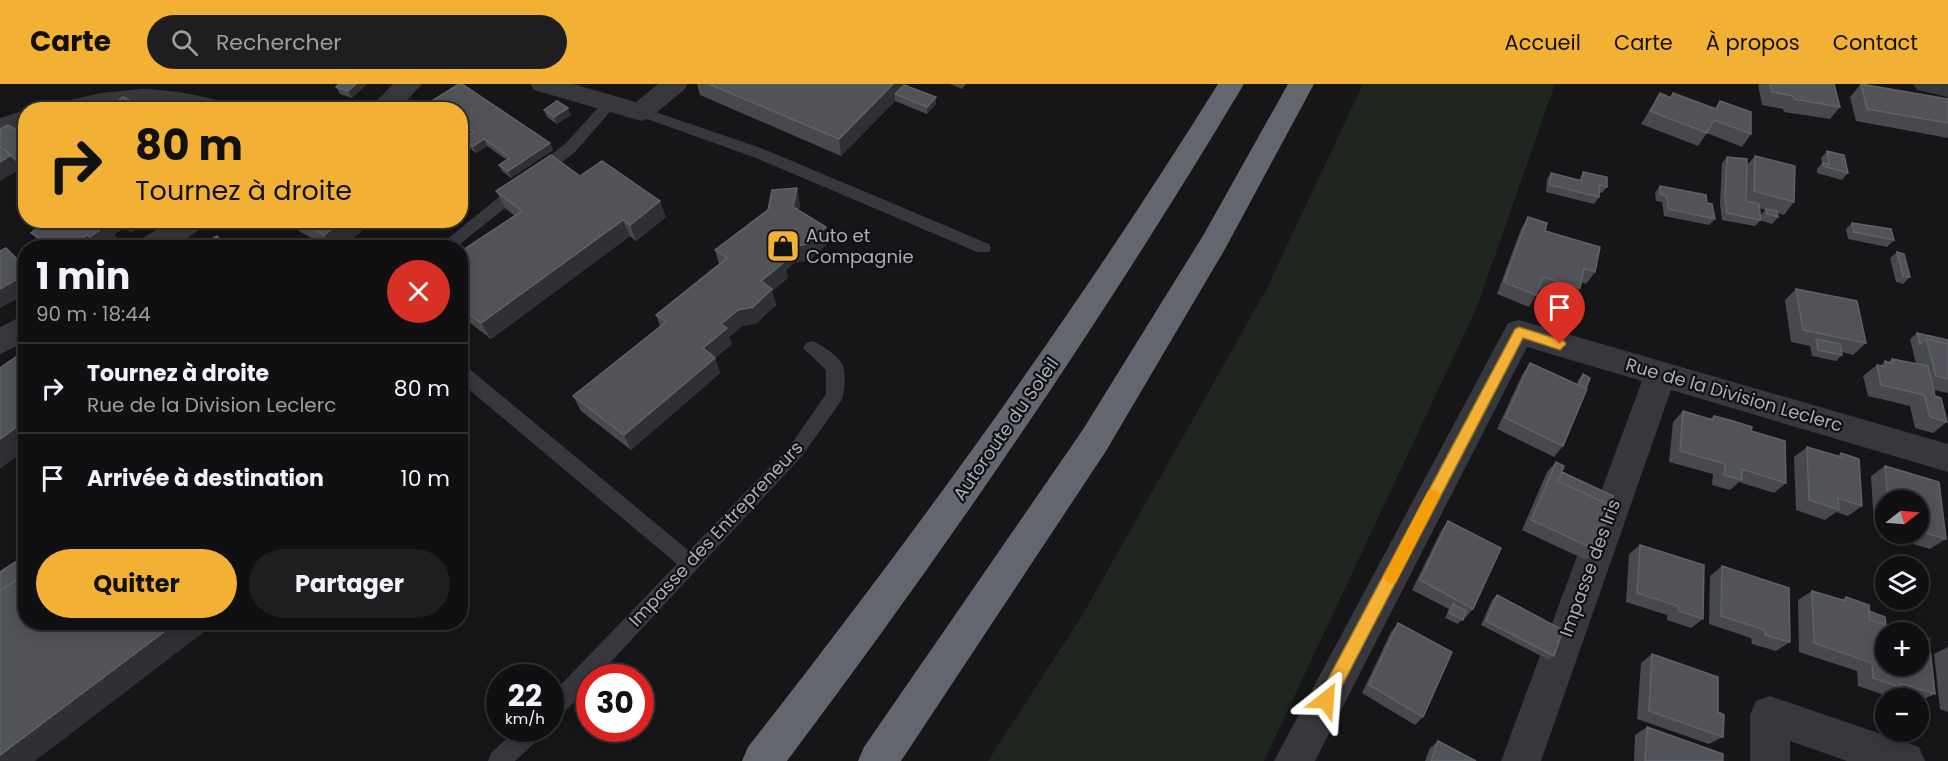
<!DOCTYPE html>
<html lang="fr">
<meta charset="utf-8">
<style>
body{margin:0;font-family:Poppins,sans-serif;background:#1e1e20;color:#f1f3f6;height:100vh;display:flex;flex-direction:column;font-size:22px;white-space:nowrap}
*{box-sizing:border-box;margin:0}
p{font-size:20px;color:#9c9d9f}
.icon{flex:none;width:33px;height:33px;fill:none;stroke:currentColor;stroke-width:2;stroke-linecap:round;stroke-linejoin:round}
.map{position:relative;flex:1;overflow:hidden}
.side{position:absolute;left:18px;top:156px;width:450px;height:390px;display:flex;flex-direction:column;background:#101012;border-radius:24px;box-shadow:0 3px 15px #0003,0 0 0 2px #303032}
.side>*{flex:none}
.banner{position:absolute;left:18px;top:18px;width:450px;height:126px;border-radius:24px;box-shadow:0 3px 15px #0003,0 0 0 2px #303032;background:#f2b134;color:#111;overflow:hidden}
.needle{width:39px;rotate:73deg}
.fabs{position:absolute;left:1875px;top:406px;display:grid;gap:12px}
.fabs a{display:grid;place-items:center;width:54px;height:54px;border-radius:50%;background:#101012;box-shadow:0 3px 15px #0003,0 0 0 2px #303032;font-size:30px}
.speed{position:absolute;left:486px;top:580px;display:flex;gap:12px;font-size:30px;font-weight:700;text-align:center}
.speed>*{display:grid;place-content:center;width:78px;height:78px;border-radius:50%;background:#101012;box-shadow:0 3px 15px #0003,0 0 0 2px #303032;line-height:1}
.speed small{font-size:15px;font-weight:400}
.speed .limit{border:9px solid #d22;background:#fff;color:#111}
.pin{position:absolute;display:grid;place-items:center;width:51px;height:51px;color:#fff;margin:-62px -26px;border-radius:50% 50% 50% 0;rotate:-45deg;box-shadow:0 0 6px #0007}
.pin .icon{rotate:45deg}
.me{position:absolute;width:66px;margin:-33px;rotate:28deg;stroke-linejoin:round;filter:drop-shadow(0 0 4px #0008)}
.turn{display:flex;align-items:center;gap:21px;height:126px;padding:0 18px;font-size:27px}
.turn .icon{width:78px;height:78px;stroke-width:2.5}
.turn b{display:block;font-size:42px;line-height:51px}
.round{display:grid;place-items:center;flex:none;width:63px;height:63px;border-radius:32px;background:#1e1e20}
.summary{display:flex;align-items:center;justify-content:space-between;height:102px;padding:0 18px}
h1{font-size:36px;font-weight:700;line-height:45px}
.primary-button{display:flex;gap:12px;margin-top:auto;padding:12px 18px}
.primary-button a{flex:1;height:69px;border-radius:36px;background:#f2b134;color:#111;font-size:24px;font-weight:700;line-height:69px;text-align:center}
.primary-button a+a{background:#1e1e20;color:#f1f3f6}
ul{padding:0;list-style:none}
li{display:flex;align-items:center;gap:18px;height:90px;padding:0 18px;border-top:2px solid #303032}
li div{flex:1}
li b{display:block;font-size:22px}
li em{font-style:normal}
header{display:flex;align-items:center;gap:36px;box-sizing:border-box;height:84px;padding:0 30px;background:#f2b134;color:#111}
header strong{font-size:28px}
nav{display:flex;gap:33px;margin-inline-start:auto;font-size:21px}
.search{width:420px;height:54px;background:#1e1e20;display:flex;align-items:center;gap:15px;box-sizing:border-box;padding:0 21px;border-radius:33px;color:#9c9d9f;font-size:22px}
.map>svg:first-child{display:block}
</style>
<header>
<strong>Carte</strong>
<div class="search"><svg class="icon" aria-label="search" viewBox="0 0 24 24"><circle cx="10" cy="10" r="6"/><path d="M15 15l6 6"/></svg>Rechercher</div>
<nav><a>Accueil</a><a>Carte</a><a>À propos</a><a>Contact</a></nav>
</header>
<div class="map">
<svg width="1948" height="677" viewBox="0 0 1948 677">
<rect width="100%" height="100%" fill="#161618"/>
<path fill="#1e261f" d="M1363 0H1555L1477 223 1264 677H988L1083 530 1266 206Z"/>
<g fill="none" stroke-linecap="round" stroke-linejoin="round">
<path fill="#37383d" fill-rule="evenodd" d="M610 14 615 16 617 19 615 22 576 67 455 164H436L566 59 605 16Z
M641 23 766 66 989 160 991 164 989 168H977L756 74 636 31 634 28 636 25Z
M812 257C821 260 840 273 843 282 846 291 845 309 841 317L802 372 596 594H590V601L558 635 550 638V612L677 480 460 298V280L466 282 689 467 790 362 826 310V286L803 264 806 259Z
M517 645H544L541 653 515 677H488L491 669Z"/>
<path fill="#37383d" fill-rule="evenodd" d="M393 0H422L398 26H368Z
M530 0H573L636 18 658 0H688L684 6 650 34 641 37 534 6Z
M1913 0H1948V13L1917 6Z
M142 5C173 6 201 11 230 20L234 26 142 23 109 26H49L53 20 101 9Z
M26 26V44L0 52V34Z
M171 136H207L203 143 173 164H136L140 156Z
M26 230V258L0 270V243Z
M1519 236 1948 360V388L1671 306 1541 677H1501L1642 297 1527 263 1315 677H1274L1508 239Z
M1770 612 1919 663 1925 677H1847L1790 657V677H1750V631L1756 617Z"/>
<path fill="#63666e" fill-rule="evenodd" d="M1218 0H1244C1104 234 951 459 787 677H742L748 663C916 449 1074 231 1218 0Z
M1288 0H1314L1225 165 1106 367 901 677H858L864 663 1082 347 1204 150Z"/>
</g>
<path fill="#47494d" d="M339 0H367L352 14 340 10 336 3Z
M459 0H462L550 59 553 66 511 94 502 87 499 81 507 76 487 62 476 69 467 62 463 55 471 50 465 46 460 49V26H435L430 18Z
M697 0H903L936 20 927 30 895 17 841 72 700 11Z
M950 0H966L962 5Z
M1758 0H1834L1840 23 1830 35 1784 28 1783 25 1762 21Z
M1861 0 1948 15V54L1856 37 1850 13Z
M1660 9 1671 13 1673 9 1715 25 1720 17 1751 50 1742 63 1707 49 1698 62 1641 40Z
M544 26 571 31 557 40 547 33Z
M1827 67 1848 89 1842 96 1817 89V85L1822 79 1821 74Z
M1755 72 1794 118 1784 131 1777 129 1778 133 1772 140 1762 137 1761 131 1765 126 1760 124 1761 136 1755 142 1722 136 1720 120 1722 79 1727 73 1746 82Z
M1583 88 1607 103 1602 109 1599 108V113L1594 120 1546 108 1547 95 1551 89 1579 96Z
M579 91 666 133 636 157 630 152 491 255 460 231V168L515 132 505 124 496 107Z
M1660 102 1707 119 1715 135 1709 141 1664 132 1662 118 1656 117 1655 109Z
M800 120 799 126 826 143 828 159 810 176 794 179 786 186 788 194 772 207 776 221 757 239 742 242 729 253 732 260 715 274 720 289 631 366 581 327 573 312 660 242 656 231 719 180 715 166Z
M1528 133 1545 147 1595 188 1586 200 1581 198 1580 204 1572 216 1538 206 1536 211 1529 223 1497 210 1521 145Z
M48 136H148L132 148 123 144 114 151 117 154 104 164H47L43 161 31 149Z
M285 136H375L341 164H329L287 140Z
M1852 139 1894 156 1887 163 1848 155 1846 145Z
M1897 168 1910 193 1903 200 1896 198 1890 174Z
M1796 205 1866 259 1853 271 1842 268V271L1836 277 1812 272 1810 262 1791 258 1785 216Z
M1917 249 1948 256V309L1934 306 1935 312 1947 338 1933 349 1915 344 1910 322 1868 312 1863 292 1877 281 1880 282 1885 277 1888 278 1892 275 1916 280 1910 255Z
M1530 279 1577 300 1578 296 1583 290 1563 362 1554 373 1497 345 1522 291Z
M1683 327 1710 335 1714 332 1751 347 1786 399 1774 409 1739 398 1730 406 1712 401 1713 390 1669 378 1673 338Z
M1807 363 1837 372 1841 369 1862 422 1848 432 1836 428 1825 436 1796 426 1794 373Z
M1556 378 1562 388 1596 466 1586 476 1522 446 1547 388Z
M1885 382 1939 398 1946 455 1930 465 1896 455V450H1918V417H1886V445L1874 442 1871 392Z
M1448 437 1473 525 1465 534 1464 533 1458 540 1445 534 1449 525 1412 506 1441 447Z
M1640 461 1703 535 1691 544 1667 536V531L1626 518 1629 470Z
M1722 482 1790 558 1776 567 1752 560 1751 554 1709 540 1710 492Z
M1812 507 1841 516 1846 513 1869 527 1886 541 1935 610 1918 618V615H1908L1889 609 1884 611 1858 602 1857 587 1799 568 1798 516Z
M1497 511 1554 572 1549 576 1481 541 1492 516Z
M1398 539 1423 633 1415 641 1362 609 1391 548Z
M1948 563V628L1940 625 1934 570Z
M1652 570 1718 628 1723 653 1709 660 1637 635 1641 579Z
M1647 643 1723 677H1634L1635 651Z
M1438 657 1476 677H1425L1430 664Z"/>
<path fill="#2f3033" d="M356 0H367L352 14 348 7Z
M893 0H903L904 8 895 10V17L841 72 839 55Z
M936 13V20L927 30V23Z
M568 24 571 31 557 40 554 33Z
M461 39 465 46 460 49V40Z
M484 55 487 62 476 69 473 62Z
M550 59 553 66 511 94 508 87Z
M11 71 26 72V82L0 97V78Z
M797 104 800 120 796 139 793 123Z
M660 117 666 133 636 157 630 141Z
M121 136H148L132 148Z
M343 136H375L341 164H333L324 151Z
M623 136 630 152 491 255 481 239Z
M117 137 123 144 114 151 117 154 104 164H100L90 153 105 142Z
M826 143 828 159 810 176 794 179 786 186 788 194 772 207 776 221 757 239 742 242 729 253 732 260 708 280 703 264 721 240 761 197 779 174 791 163Z
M87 151 100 164H70Z
M26 190V210L0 224V205Z
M715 274 720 289 631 366 624 351Z
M26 336V365L0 385V355Z
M460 353 468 363 460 369Z
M177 538H217L35 677H0V671Z"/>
<path fill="#525359" stroke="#5f6168" stroke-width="1.5" d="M339 0H356L348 7 336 3Z
M459 0H462L550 59 508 87 499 81 510 74 497 64 484 55 473 62 463 55 474 48 461 39 460 40V26H441L430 18Z
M709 0H893L839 55Z
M1770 0H1834L1840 23 1794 15 1793 12 1772 8Z
M1861 0 1948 15V39L1867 25Z
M904 1 936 13 927 23 895 10Z
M1660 9 1671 14 1673 9 1716 25 1720 17 1751 28V50L1714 36 1707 49 1650 27Z
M123 13 148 26H105Z
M557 17 568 24 554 33 544 26Z
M401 21 409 24 408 26H395Z
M8 41 16 46 26 41V72L17 77 0 62V45Z
M0 62 11 71 0 78Z
M1827 67 1844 71 1848 89 1823 82V79L1829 80Z
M551 71 580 92 602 77 660 117 630 141 623 136 481 239 460 223V168L522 127 496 107Z
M1755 72 1795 82 1794 118 1754 107Z
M1727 73 1747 75 1746 117 1759 120 1761 136 1727 129 1725 113Z
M1583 88 1607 93V103L1600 101 1599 113 1550 101 1551 89 1582 97Z
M1660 102 1706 111 1707 119 1712 120 1715 135 1668 125 1667 112 1660 110Z
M797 104 793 123 826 143 807 160 791 163 779 174 784 178 761 197 772 205 753 223 738 226 721 240 727 244 703 264 715 274 624 351 573 312 666 238 656 231 727 174 715 166 768 126 772 106Z
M1766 125 1777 127 1778 133 1767 130Z
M1528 133 1547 139 1545 147 1600 163 1595 188 1584 184 1580 204 1543 193 1536 211 1504 198Z
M48 136H95L105 142 90 153 87 151 70 164H57L31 149Z
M95 136H116L117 137 108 144 105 142Z
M299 136H343L324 151Z
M1852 139 1891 145 1894 156 1854 148Z
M217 152 228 164H196Z
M92 157 95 159 90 164H84Z
M6 164 26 184V190L0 205V167Z
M1897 168 1904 170 1910 193 1903 192Z
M1796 205 1857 217 1866 259 1803 246Z
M1917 249 1948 256V260L1926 255 1920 260Z
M1816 255 1840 260 1842 271 1818 266Z
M1926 255 1948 260V295L1936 292Z
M26 266V336L0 355V284Z
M1892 275 1928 282 1935 312 1941 314 1947 338 1930 333 1924 311 1881 301 1877 281 1886 283 1885 277 1893 280Z
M1530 279 1587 305 1563 362 1505 334Z
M1583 290 1590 294 1586 304 1579 301Z
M1683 327 1713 336 1714 332 1733 337 1752 343 1751 347 1785 357 1786 399 1742 385V396L1724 391 1725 380 1680 367Z
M1807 363 1841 373V369L1859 375 1862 422 1838 414 1839 426 1809 416Z
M1556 378 1564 382 1558 397 1612 422 1596 466 1531 436Z
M1885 382 1939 398 1946 455 1918 447V417H1888Z
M1562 388 1613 412 1610 421 1558 397Z
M1448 437 1501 464 1473 525 1420 496Z
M1640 461 1704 481 1703 535 1679 527 1678 522 1637 509Z
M26 471V490L0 507V488Z
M1722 482 1789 504 1790 558 1765 551V546L1721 532Z
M26 490V538H177L0 671V507Z
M1812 507 1846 517V513L1869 521 1870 536 1910 549H1886V582H1918V552L1929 555 1935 610 1899 599 1900 603 1873 594 1872 579 1814 559Z
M1497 511 1563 546 1554 572 1486 537Z
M1453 520 1466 527 1463 536 1449 529Z
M1869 527 1885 533 1886 541 1870 536Z
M1398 539 1452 568 1423 633 1369 601Z
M1652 570 1718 593V628L1724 631 1723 653 1649 627Z
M1647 643 1723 670V677H1645Z
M1438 657 1476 677H1431Z"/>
<path fill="#f2b134" stroke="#9d7322" stroke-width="1.5" d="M1519 243 1564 257 1566 260 1560 266 1523 254 1332 621 1326 624 1320 621 1318 616 1320 610 1515 245Z"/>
<path fill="#f59e0b" d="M1433 406 1438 407 1440 412 1396 498 1391 500 1386 498 1383 493 1386 488 1428 407Z"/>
<defs>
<symbol id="shop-square" viewBox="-11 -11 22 22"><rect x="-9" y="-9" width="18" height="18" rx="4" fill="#f2b134" stroke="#111113"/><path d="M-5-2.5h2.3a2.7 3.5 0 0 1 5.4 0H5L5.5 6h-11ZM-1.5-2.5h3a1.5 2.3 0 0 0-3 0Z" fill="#111"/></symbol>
</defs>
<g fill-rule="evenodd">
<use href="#shop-square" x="764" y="143" width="38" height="38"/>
</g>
<g text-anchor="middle" stroke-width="4.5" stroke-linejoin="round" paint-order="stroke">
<g font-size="18" fill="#a8adb8" stroke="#111113" text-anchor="start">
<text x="806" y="158">Auto et<tspan x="806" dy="21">Compagnie</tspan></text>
</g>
<g font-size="18" fill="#a8adb8" stroke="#111113">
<text transform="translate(1734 311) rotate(16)" y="6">Rue de la Division Leclerc</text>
<text transform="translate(1006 345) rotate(-55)" y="6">Autoroute du Soleil</text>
<text transform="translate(716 450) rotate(-47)" y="6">Impasse des Entrepreneurs</text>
<text transform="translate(1590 484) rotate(-70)" y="6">Impasse des Iris</text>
</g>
</g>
</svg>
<div class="fabs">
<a><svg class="needle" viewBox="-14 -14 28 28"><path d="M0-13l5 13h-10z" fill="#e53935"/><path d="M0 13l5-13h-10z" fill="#9c9d9f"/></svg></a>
<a><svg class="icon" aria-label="layers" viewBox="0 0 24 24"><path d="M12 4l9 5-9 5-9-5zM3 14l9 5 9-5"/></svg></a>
<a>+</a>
<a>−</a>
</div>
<div class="speed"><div>22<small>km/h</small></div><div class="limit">30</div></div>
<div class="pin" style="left:1560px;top:260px;background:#d93025"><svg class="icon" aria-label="arrive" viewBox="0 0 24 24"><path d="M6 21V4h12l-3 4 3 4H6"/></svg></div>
<svg class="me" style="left:1326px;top:616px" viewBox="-20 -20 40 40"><path d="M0-17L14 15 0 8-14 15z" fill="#f2b134" stroke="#fff" stroke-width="4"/></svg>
<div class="banner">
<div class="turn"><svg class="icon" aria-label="right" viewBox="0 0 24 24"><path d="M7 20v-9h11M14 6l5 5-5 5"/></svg><div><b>80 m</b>Tournez à droite</div></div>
</div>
<section class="side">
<div class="summary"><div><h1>1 min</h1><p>90 m · 18:44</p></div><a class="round" style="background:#d93025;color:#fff"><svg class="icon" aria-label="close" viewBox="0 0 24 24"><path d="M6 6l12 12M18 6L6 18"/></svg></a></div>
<ul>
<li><svg class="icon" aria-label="right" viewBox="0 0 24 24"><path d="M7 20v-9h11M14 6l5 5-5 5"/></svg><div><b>Tournez à droite</b><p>Rue de la Division Leclerc</p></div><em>80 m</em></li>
<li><svg class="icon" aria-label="arrive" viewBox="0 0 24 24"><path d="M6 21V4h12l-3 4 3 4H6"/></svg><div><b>Arrivée à destination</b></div><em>10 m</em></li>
</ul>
<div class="primary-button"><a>Quitter</a><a>Partager</a></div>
</section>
</div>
